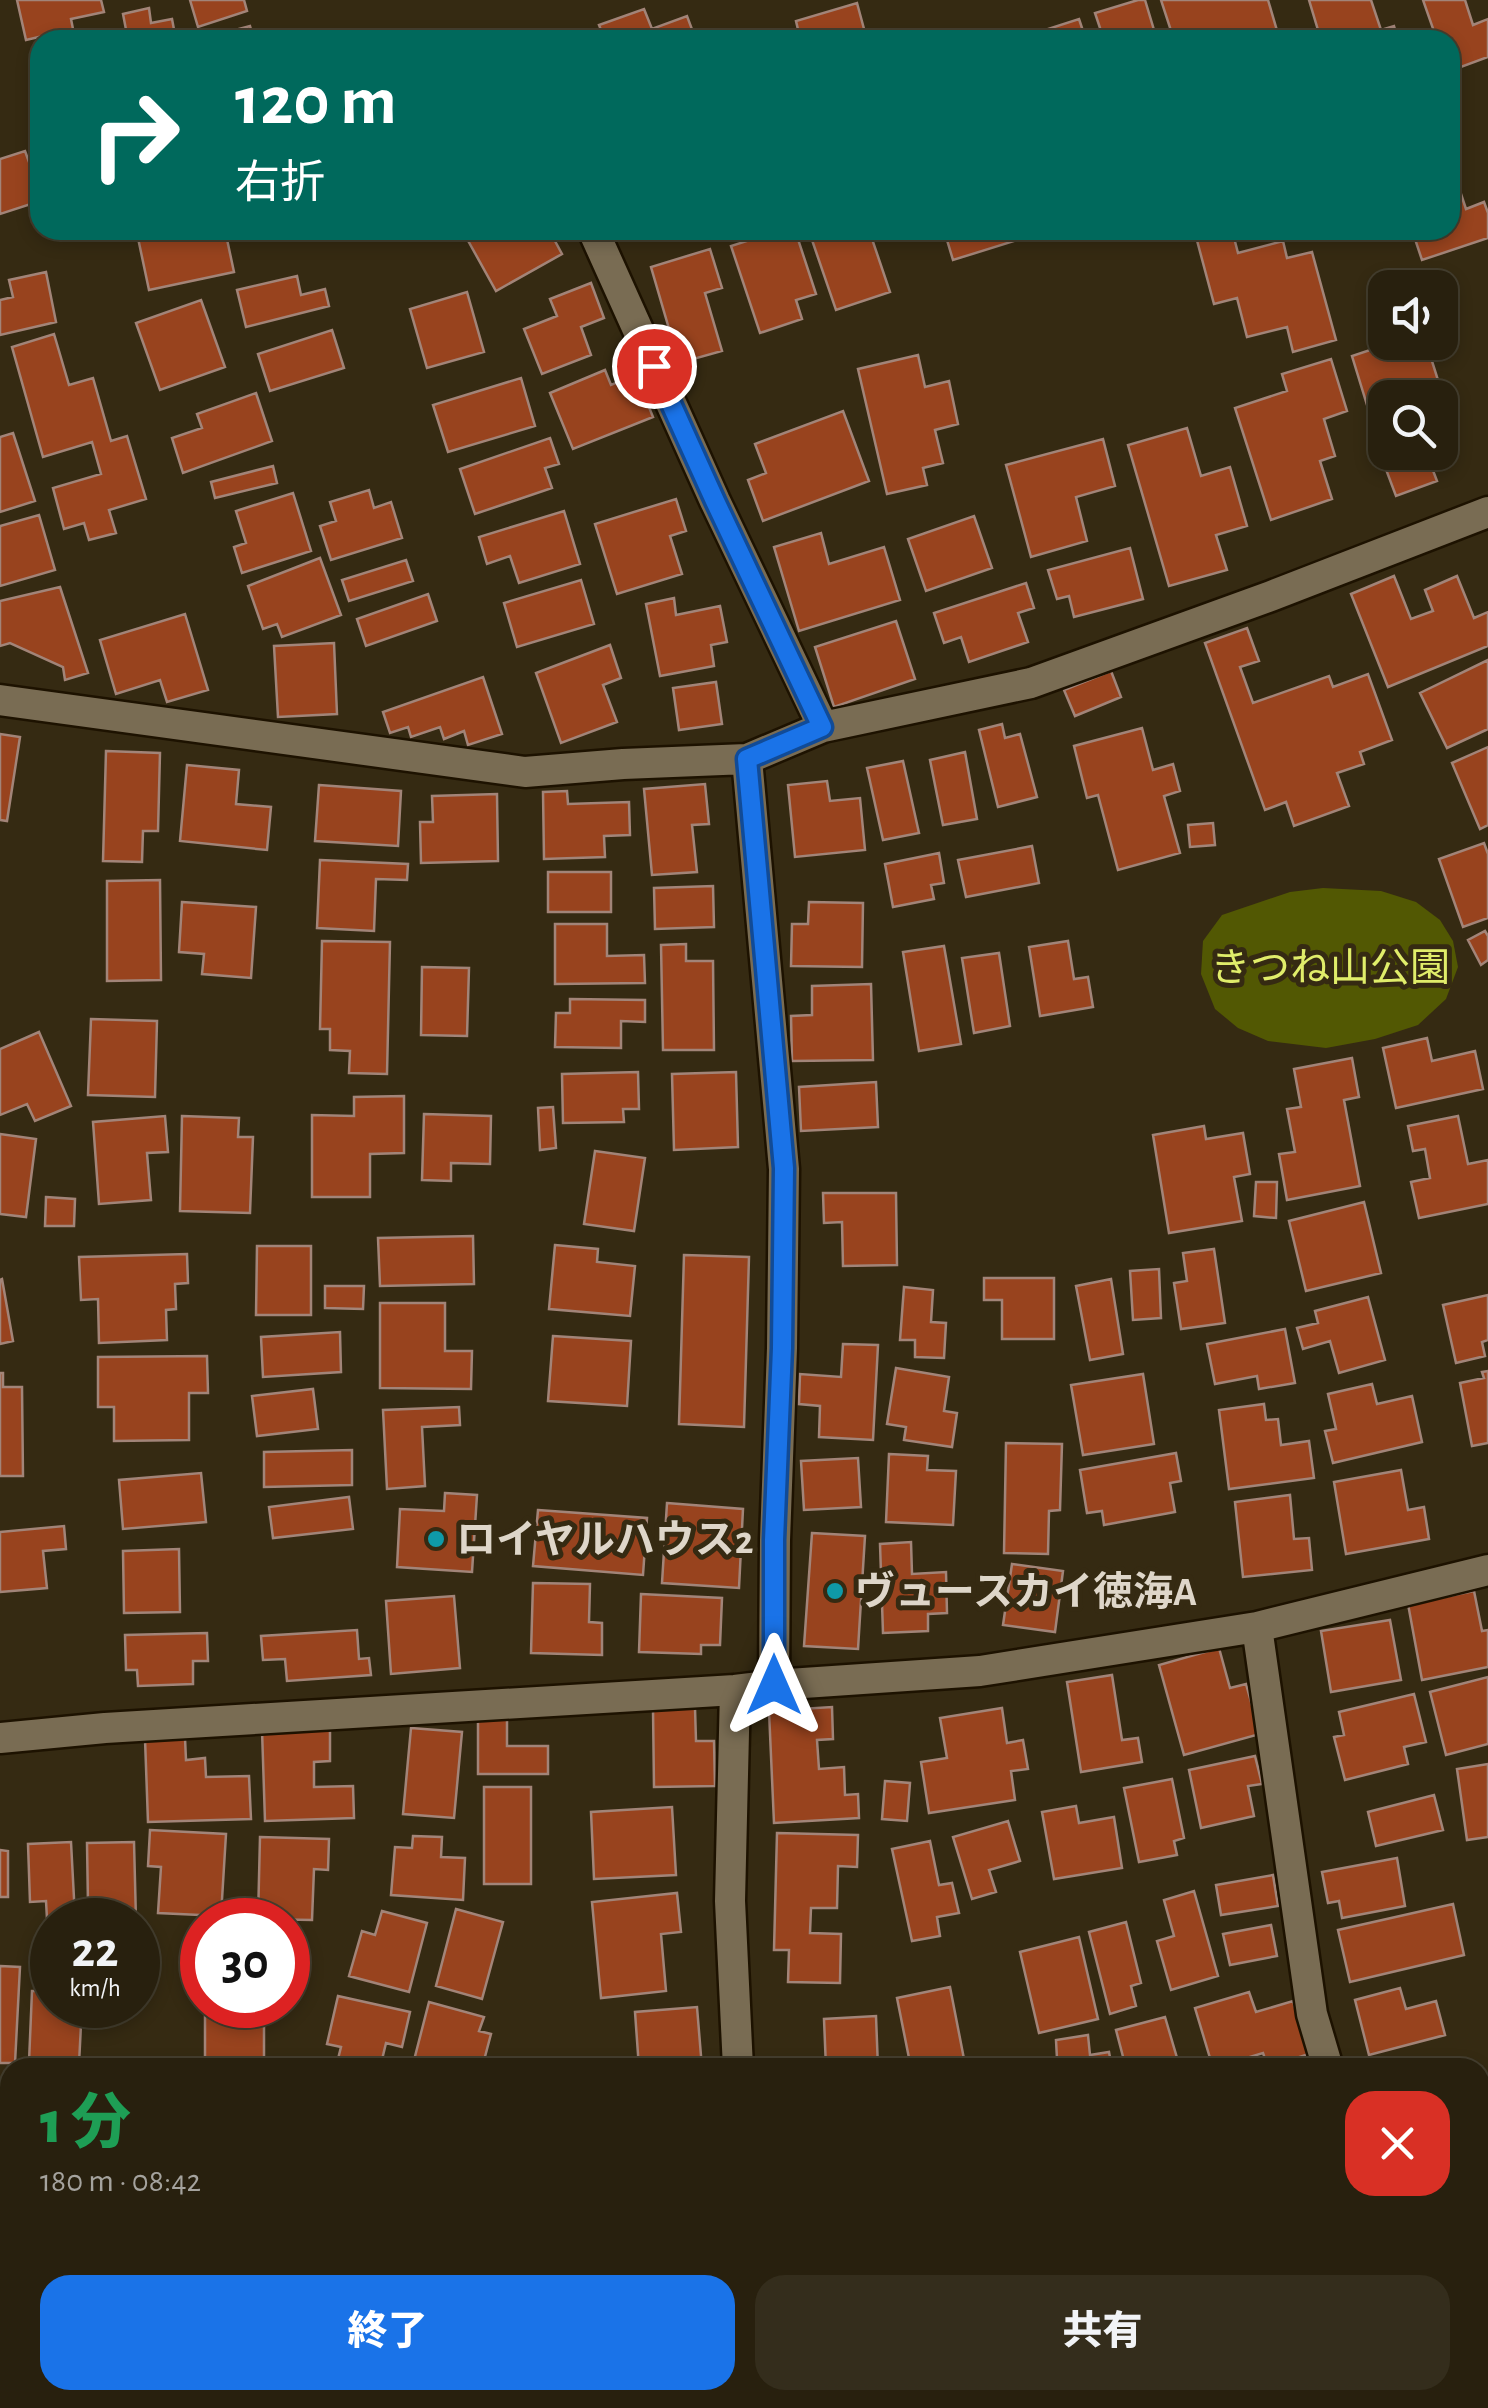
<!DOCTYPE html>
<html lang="ja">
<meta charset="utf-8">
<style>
body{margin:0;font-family:"Alegreya Sans","Noto Sans JP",sans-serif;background:#342d1c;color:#f1f3f6;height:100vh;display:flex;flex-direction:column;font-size:38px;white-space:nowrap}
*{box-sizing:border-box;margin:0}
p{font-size:32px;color:#a5a39e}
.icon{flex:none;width:55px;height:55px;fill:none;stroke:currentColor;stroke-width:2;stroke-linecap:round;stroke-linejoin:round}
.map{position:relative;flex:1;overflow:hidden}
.drawer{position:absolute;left:0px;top:2058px;width:1490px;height:352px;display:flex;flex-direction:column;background:#28200e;border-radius:30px 30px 0 0;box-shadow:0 5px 15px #0003,0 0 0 2px #443e2e}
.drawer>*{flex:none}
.guide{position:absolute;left:30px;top:30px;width:1430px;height:210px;border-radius:30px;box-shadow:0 5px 15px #0003,0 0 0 2px #443e2e;background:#00695c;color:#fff;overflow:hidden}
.buttons{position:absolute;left:1368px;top:270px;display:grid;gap:20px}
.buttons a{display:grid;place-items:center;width:90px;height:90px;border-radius:20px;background:#28200e;box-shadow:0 5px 15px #0003,0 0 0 2px #443e2e;font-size:50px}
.speed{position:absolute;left:30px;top:1898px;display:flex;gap:20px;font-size:50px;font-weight:700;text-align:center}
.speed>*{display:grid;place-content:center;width:130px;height:130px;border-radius:50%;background:#28200e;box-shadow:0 5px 15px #0003,0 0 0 2px #443e2e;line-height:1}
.speed small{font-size:25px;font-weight:400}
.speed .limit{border:15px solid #d22;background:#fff;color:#111}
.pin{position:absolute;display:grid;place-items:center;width:85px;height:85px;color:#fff;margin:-42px;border:5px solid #fff;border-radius:50%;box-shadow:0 2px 10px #0007}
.me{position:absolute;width:110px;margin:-55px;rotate:0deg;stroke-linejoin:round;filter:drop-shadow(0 0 8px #0008)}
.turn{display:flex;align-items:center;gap:35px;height:210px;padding:0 40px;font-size:45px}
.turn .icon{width:130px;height:130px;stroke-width:2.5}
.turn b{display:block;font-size:70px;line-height:85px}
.round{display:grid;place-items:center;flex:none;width:105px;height:105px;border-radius:30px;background:#342d1c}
.head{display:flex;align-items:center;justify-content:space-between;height:170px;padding:0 40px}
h1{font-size:60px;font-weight:800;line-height:75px;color:#1e9e55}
.button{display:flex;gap:20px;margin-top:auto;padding:20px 40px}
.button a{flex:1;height:115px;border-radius:30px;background:#1a73e8;color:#fff;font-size:40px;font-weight:800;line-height:115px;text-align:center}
.button a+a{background:#342d1c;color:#f1f3f6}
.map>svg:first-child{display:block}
</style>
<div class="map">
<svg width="1488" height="2408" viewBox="0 0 1488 2408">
<rect width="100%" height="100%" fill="#352a12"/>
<path fill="#525803" d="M1323 888 1381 891 1416 902 1440 920 1453 941 1458 967 1446 999 1418 1025 1375 1039 1326 1048 1268 1041 1238 1028 1215 1009 1201 974 1203 941 1222 915 1290 892Z"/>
<path fill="#98431e" stroke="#a28478" stroke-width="2.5" d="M17 0H101L104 12 71 19 73 29 26 40Z
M190 0H244L247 11 198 27Z
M1138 0H1145L1157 40H1104L1095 13Z
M1161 0H1268L1278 34 1260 40H1174Z
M1309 0H1371L1381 30 1394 26 1398 40H1321Z
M1423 0H1465L1473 25 1488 19V57L1450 71V40H1437Z
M857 3 867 40H793L800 38 796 21Z
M149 8 151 23 172 19 176 40H128L123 14Z
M644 9 652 29 687 16 696 40H605L599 25Z
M1079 19 1086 40H1024L1023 37Z
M250 26 254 40H197Z
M25 151 33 173 40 171V203V201L0 214V159Z
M1450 161 1466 209 1484 202 1488 213V238L1422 260 1412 230H1450Z
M175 230H225L234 272 149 290 138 238Z
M478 230H549L562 254 496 291 466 237Z
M781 230H795L816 294 796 300 802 319 760 333 731 246Z
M842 230H869L890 292 836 310 812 240Z
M944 230H1028L1030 236 953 260Z
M1207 230H1232L1238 253 1283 241 1287 258 1312 252 1336 340 1293 352 1287 327 1247 337 1237 298 1214 304 1195 233Z
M710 249 722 288 705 293 722 351 679 363 651 267Z
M46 272 56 322 0 335V300L13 297 9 280Z
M297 276 301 295 325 289 329 306 246 327 237 290Z
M591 283 604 318 581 327 591 355 542 374 524 329 557 316 550 299Z
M467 292 484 352 427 368 410 309Z
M201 300 225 367 160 390 136 323Z
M332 330 344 368 270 391 258 354Z
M54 334 69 385 93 378 111 441 127 436 146 499 109 510 116 533 89 540 84 523 64 529 53 488 101 474 92 442 43 457 12 347Z
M1394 342H1426L1443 396 1385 398V414L1371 418 1352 356Z
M918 355 925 387 949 381 958 424 935 430 943 463 923 468 927 485 887 494 858 369Z
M1331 359 1347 411 1324 419 1335 456 1320 461 1332 499 1271 520 1235 408 1287 391 1282 374Z
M605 370 611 385 636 375 653 417 573 449 550 393Z
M521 378 535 426 448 452 433 405Z
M256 393 272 441 183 473 172 438 202 428 197 414Z
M843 411 869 481 763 521 748 480 766 473 755 444Z
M1187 428 1201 476 1230 467 1247 526 1216 535 1227 570 1169 586 1128 445Z
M1385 430V452H1426L1437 481 1396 496 1373 435Z
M13 433 35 501 0 512V437Z
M550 438 559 464 545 468 552 488 475 514 460 469Z
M1103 439 1115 486 1076 497 1087 541 1031 557 1006 465Z
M273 466 277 483 215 498 211 482Z
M369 490 374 508 391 502 402 538 331 560 320 526 336 521 330 502Z
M293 493 311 551 242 573 234 547 246 543 236 511Z
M676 499 686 531 670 536 682 574 617 594 595 524Z
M564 511 580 564 519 583 510 556 487 564 479 537Z
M39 515 55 570 0 586V526Z
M974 516 992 568 926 591 908 539Z
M821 533 829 564 884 547 900 600 799 631 774 547Z
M1130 548 1143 599 1074 617 1069 596 1057 599 1048 570Z
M320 558 341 615 282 637 277 624 263 629 248 586Z
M406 560 413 581 349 601 342 580Z
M1394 576 1411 619 1433 611 1425 590 1457 576 1474 618 1488 612V646L1388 687 1351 594Z
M581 580 594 624 517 647 504 603Z
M1026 583 1034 608 1018 613 1028 642 969 662 961 637 944 643 934 613Z
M60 587 88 673 65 680 63 667 10 643 0 646V601Z
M428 594 437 621 366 646 357 619Z
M674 598 676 615 720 606 727 642 711 645 714 666 660 676 646 604Z
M185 614 208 690 167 702 160 680 116 694 100 640Z
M896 621 915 679 834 707 815 647Z
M1247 628 1259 661 1240 667 1253 703 1329 676 1333 687 1368 674 1392 740 1360 752 1364 764 1337 773 1349 806 1294 826 1286 802 1265 810 1205 643Z
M334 643 337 714 278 717 274 646Z
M610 645 621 678 603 685 617 722 561 743 536 673Z
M1488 660V729L1447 748 1420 693Z
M1111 671 1121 697 1075 716 1064 690Z
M483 677 502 734 468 745 464 731 444 739 440 727 411 737 408 727 390 733 383 712Z
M716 682 722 724 679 730 673 688Z
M1002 724 1005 738 1020 734 1037 797 998 807 979 730Z
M1142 728 1153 770 1173 764 1180 791 1164 796 1180 853 1118 870 1098 795 1087 798 1074 746Z
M0 734 20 737 7 821 0 820Z
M1488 747V825L1480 829 1452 763Z
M106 751 160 753 158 831H143L142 862 103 861Z
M965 752 977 819 943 825 930 760Z
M903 761 919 833 883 840 867 768Z
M187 765 239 770 236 804 271 807 267 850 180 841Z
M827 781 830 801 860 798 865 850 795 857 788 785Z
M705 784 709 824 692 825 697 872 652 875 644 789Z
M319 785 401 791 398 846 315 841Z
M567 791 568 804 629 802 630 835 604 836 605 857 544 859 543 792Z
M497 794 498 861 421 863 420 822H433L432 796Z
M1213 823 1215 845 1190 847 1188 825Z
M1484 843 1488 854V918L1463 927 1439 859Z
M1032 846 1039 883 966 897 958 860Z
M939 853 944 883 931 885 934 899 893 907 885 864Z
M320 860 408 864 407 880 376 879 374 931 317 928Z
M548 872H611V912H548Z
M160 880 161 980 107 981V881Z
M713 886 714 927 655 929 654 888Z
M182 902 256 907 251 978 202 974 204 954 179 952Z
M809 902 863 903 862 967 791 966 792 924H808Z
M555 924H607V956L644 955 645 983 555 984Z
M1485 931 1488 936V960L1481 965 1468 940Z
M322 941 390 942 387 1074 349 1073 350 1051 330 1050V1029H320Z
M1068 941 1074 979 1088 977 1093 1007 1040 1016 1029 947Z
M686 944V961H713L714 1050H663L661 945Z
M944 946 961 1044 919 1051 903 952Z
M999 953 1010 1026 974 1033 962 958Z
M422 967 469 968 467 1036 421 1035Z
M871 984 873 1060 792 1061 791 1016 812 1015V986Z
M570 999 645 1000V1022L621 1021V1048L555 1047 556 1013H570Z
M91 1019 157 1021 155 1097 88 1095Z
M39 1032 71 1106 35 1121 27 1104 0 1115V1049Z
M1427 1038 1432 1061 1475 1051 1483 1089 1396 1108 1383 1048Z
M1352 1058 1359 1097 1344 1100 1360 1186 1287 1200 1279 1154 1295 1152 1287 1109 1301 1107 1294 1069Z
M638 1072 639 1109H623L624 1122 563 1123 562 1074Z
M736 1072 738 1147 674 1150 672 1074Z
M876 1082 878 1127 801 1131 799 1087Z
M404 1096V1153L370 1154V1197H312V1115L354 1116V1097Z
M553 1107 556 1148 540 1150 538 1108Z
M424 1114 491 1116 490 1164 451 1163V1181L422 1180Z
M165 1116 168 1152 147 1153 151 1200 99 1204 93 1122Z
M182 1116 239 1118 238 1137H253L250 1213 180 1211Z
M1458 1116 1468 1164 1488 1160V1204L1419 1218 1411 1182 1430 1178 1425 1149 1413 1151 1408 1126Z
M1204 1126 1206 1139 1243 1133 1250 1174 1234 1177 1242 1221 1169 1233 1153 1135Z
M0 1134 36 1139 26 1217 0 1214Z
M595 1151 645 1158 634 1231 584 1224Z
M1256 1182H1277L1276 1218 1254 1216Z
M823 1193H896L897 1265 843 1266 842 1222 824 1223Z
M46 1197 75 1199 74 1226H45Z
M1364 1202 1381 1273 1306 1291 1289 1221Z
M473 1236 474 1284 380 1286 378 1238Z
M555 1245 598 1249 597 1262 635 1266 630 1316 549 1309Z
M257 1246H311V1315H256Z
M1214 1249 1225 1323 1181 1329 1174 1283 1187 1281 1183 1253Z
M187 1254 188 1283 175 1284 176 1309 166 1310 167 1340 99 1343 98 1299 81 1300 79 1257Z
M684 1255 749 1257 744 1427 679 1424Z
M1159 1269 1161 1318 1133 1320 1130 1271Z
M984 1278H1054V1339H1002V1300H984Z
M2 1279 13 1341 0 1344V1280Z
M1111 1279 1123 1354 1090 1360 1076 1286Z
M325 1286H364L363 1309 325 1308Z
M904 1287 933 1290 931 1322 946 1323 944 1358 915 1357V1340H900Z
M1488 1295V1340L1482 1342 1485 1356 1456 1363 1443 1305Z
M1368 1297 1385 1360 1339 1373 1330 1341 1303 1349 1297 1328 1318 1323 1315 1311Z
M380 1303H445V1351H472L471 1389 380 1388Z
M1285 1329 1295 1383 1259 1389 1257 1376 1215 1384 1207 1344Z
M340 1332 341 1372 263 1377 261 1337Z
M553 1336 631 1341 627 1406 548 1401Z
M843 1344 878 1345 873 1440 819 1437 820 1406 799 1404 800 1374 841 1377Z
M207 1356 208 1393H189V1440L114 1441V1407H98V1357Z
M896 1368 949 1377 944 1411 957 1413 952 1447 904 1440 906 1427 887 1424Z
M1488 1371V1443L1472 1446 1460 1383 1484 1378 1482 1372Z
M0 1373H3V1387H22L23 1476H0Z
M1143 1374 1154 1444 1083 1455 1071 1385Z
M1372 1384 1377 1404 1412 1396 1422 1442 1333 1463 1325 1431 1336 1429 1328 1394Z
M313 1389 318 1429 257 1436 252 1396Z
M1264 1404 1266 1420 1278 1419 1281 1445 1309 1441 1314 1478 1229 1489 1219 1410Z
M459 1407 460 1425 422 1427 425 1486 387 1489 383 1410Z
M1006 1443 1062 1444 1060 1510 1049 1511 1048 1554 1004 1553Z
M352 1450V1485L264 1487V1452Z
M1176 1453 1181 1481 1170 1483 1175 1512 1104 1525 1102 1511 1087 1513 1080 1470Z
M889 1454 928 1456 927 1470 956 1471 953 1525 886 1522Z
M858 1458 861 1507 804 1510 801 1461Z
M1401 1470 1408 1510 1424 1507 1429 1539 1346 1554 1334 1482Z
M201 1473 206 1522 123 1529 119 1480Z
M445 1493 477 1495 472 1572 397 1567 400 1509 444 1511Z
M1290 1495 1294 1539 1309 1538 1312 1570 1243 1577 1235 1502Z
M349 1497 353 1529 273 1538 269 1507Z
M667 1503 743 1509 739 1588 662 1583Z
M538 1510 647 1518 643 1575 533 1566Z
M64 1526 66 1549 43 1551 47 1588 0 1592V1532Z
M812 1533 865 1536 858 1649 804 1646Z
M911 1542 912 1574 946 1572 947 1613 928 1614V1631L883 1633 880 1544Z
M179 1549 180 1612 124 1613 123 1551Z
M1012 1564 1063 1571 1055 1632 1003 1625Z
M533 1583 590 1584 589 1622 602 1623V1655L531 1653Z
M1474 1591 1482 1631 1488 1630V1667L1422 1680 1408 1604Z
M641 1594 722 1598 720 1645H701V1654L639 1652Z
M454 1596 460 1668 391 1674 386 1601Z
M1390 1620 1401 1680 1331 1692 1321 1631Z
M357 1630 359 1659 369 1658 371 1675 287 1681 285 1659 263 1660 261 1636Z
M207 1633 208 1661H193V1684L138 1686 137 1670H126L125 1635Z
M1219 1648 1230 1688 1246 1684 1260 1734 1184 1755 1159 1665Z
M1112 1675 1122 1740 1138 1738 1142 1762 1081 1772 1067 1682Z
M1488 1677V1744L1446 1755 1430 1692Z
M1414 1694 1426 1742 1404 1747 1408 1764 1345 1780 1334 1737 1344 1735 1339 1712Z
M832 1707 833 1739 817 1740 819 1769 844 1767 845 1795 858 1794 859 1818 774 1823 769 1711Z
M695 1708 696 1741H714L715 1786 654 1787 653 1709Z
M1002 1708 1007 1743 1023 1740 1028 1769 1011 1771 1015 1800 929 1813 921 1762 947 1758 940 1718Z
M507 1718V1746H548V1774H478V1719Z
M330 1728V1761L314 1762V1787L353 1786 354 1818 265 1821 262 1730Z
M411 1728 462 1732 454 1818 403 1814Z
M185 1738 186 1760 205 1758 206 1777 249 1776 251 1819 148 1822 145 1739Z
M1255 1756 1262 1784 1248 1786 1254 1816 1201 1828 1189 1770Z
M1488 1764V1837L1467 1840 1457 1769Z
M1172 1779 1184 1838 1174 1841 1177 1855 1139 1862 1124 1788Z
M885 1781 910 1783 907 1821 882 1819Z
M484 1787H531V1884H484Z
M1434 1795 1443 1830 1376 1846 1368 1812Z
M1076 1806 1079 1823 1114 1817 1122 1868 1054 1879 1042 1812Z
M672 1807 676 1875 594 1879 591 1812Z
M1008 1821 1020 1861 989 1870 996 1892 972 1899 953 1837Z
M150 1830 226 1834 221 1916 158 1913 161 1867 148 1866Z
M777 1833 858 1835 857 1867 838 1866 837 1908H811L810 1933 841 1934 840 1983 788 1982 789 1950H774Z
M413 1836 442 1837 441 1857 465 1858 463 1900 391 1895 395 1847 412 1848Z
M260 1837 329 1839 328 1870 314 1869 312 1920 258 1919Z
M930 1841 939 1885 952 1883 959 1913 937 1917 940 1936 912 1941 892 1849Z
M71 1842 75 1917 47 1919 46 1901 30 1902 28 1844Z
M134 1842 136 1920H115V1904L88 1905 87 1843Z
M0 1850 8 1851V1897H0Z
M1397 1858 1405 1906 1342 1918 1339 1901 1328 1903 1322 1872Z
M1273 1875 1278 1906 1221 1915 1216 1885Z
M1194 1891 1218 1976 1171 1990 1157 1941 1174 1936 1164 1900Z
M677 1893 681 1932 661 1934 666 1991 601 1998 592 1902Z
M1453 1904 1464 1955 1350 1982 1338 1930Z
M456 1909 503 1922 482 1999 436 1986Z
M382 1911 427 1923 409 1992 349 1976 362 1931 375 1935Z
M1126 1922 1141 1983 1131 1986 1136 2006 1110 2014 1089 1932Z
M1271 1925 1277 1956 1230 1965 1223 1934Z
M1079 1937 1098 2019 1039 2033 1020 1952Z
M0 1966 20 1967 15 2063H0Z
M950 1987 965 2064 947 2068H911L897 1998Z
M1400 1988 1406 2009 1436 2001 1445 2035 1369 2055 1355 2000Z
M32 1991H52V2005H82L79 2064 29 2062Z
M1249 1992 1256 2012 1293 2001 1309 2054 1268 2067 1263 2053 1213 2068 1195 2008Z
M338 1996 410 2012 402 2047 386 2043 380 2068 336 2067 341 2047 327 2044Z
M429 2002 484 2017 479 2031 491 2034 482 2068H412Z
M205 2005H264V2068H205Z
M697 2007 702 2068H639L635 2012Z
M876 2016 878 2068H826L824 2019Z
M1165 2017 1180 2068H1126L1116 2030Z
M1088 2035 1090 2055 1109 2052 1112 2068H1046L1045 2061 1057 2059 1056 2040Z
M1480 2196 1488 2227V2267L1480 2269Z
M0 2273H10V2392H0Z
M1480 2394 1482 2399 1488 2396V2408H1453L1450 2400H1480Z
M240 2400H296L295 2408H239Z
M312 2400H374V2408H312Z
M426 2400H507V2408H426Z
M547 2400H600V2408H548Z
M620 2400H675L676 2408H621Z
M707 2400H763L764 2408H708Z
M972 2400H1034L1035 2408H973Z"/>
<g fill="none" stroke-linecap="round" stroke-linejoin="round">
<defs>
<path id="street" d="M593 230 715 501 823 727
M0 700 525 772 623 764 747 759 823 727 1031 683 1271 596 1488 512
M747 759 784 1169 782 1348 775 1540 774 1685
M1257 1627 1312 2014 1328 2068
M735 1690 730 1901 738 2068
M0 1738 105 1728 735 1690 774 1685 980 1671 1257 1627 1488 1570
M1480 2345 1488 2342
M786 2400 787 2408
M1300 2408 1324 2400"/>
</defs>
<use href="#street" stroke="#1d1200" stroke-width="35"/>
<use href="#street" stroke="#796c53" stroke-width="30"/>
</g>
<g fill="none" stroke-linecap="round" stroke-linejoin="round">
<defs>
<path id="route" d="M654 366 715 501 822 727 747 759 784 1168 782 1348 774 1540V1685"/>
</defs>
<use href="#route" stroke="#114b97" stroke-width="25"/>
<use href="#route" stroke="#1a73e8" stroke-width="18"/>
</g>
<g fill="#0f9aa8" stroke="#352a12" stroke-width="4">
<circle cx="436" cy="1539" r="10"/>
<circle cx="835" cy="1591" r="10"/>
</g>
<g text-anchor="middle" stroke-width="10" stroke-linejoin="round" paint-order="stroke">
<g font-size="40" fill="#e0ed6a" stroke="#352a12">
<text x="1330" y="981">きつね山公園</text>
</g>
<g font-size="40" font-weight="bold" fill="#ded6c9" stroke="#352a12" text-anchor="start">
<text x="456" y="1553">ロイヤルハウス2</text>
<text x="855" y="1605">ヴュースカイ徳海A</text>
</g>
</g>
</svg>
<div class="buttons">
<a><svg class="icon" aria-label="sound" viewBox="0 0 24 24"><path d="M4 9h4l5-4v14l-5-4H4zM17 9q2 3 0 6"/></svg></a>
<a><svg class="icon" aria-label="search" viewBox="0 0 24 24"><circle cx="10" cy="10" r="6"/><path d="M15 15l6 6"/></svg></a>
</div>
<div class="speed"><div>22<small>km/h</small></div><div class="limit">30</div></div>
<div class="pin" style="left:654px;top:366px;background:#d93025"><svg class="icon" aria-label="arrive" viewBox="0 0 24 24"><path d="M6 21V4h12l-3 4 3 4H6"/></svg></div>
<svg class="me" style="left:774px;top:1685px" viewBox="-20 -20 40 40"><path d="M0-17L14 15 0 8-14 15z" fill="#1a73e8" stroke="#fff" stroke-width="4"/></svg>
<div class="guide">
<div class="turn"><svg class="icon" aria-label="right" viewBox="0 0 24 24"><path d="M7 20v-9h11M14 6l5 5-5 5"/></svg><div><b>120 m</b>右折</div></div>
</div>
<section class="drawer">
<div class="head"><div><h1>1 分</h1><p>180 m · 08:42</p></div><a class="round" style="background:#d93025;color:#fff"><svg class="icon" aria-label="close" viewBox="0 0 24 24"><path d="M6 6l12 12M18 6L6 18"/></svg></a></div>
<div class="button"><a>終了</a><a>共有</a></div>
</section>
</div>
